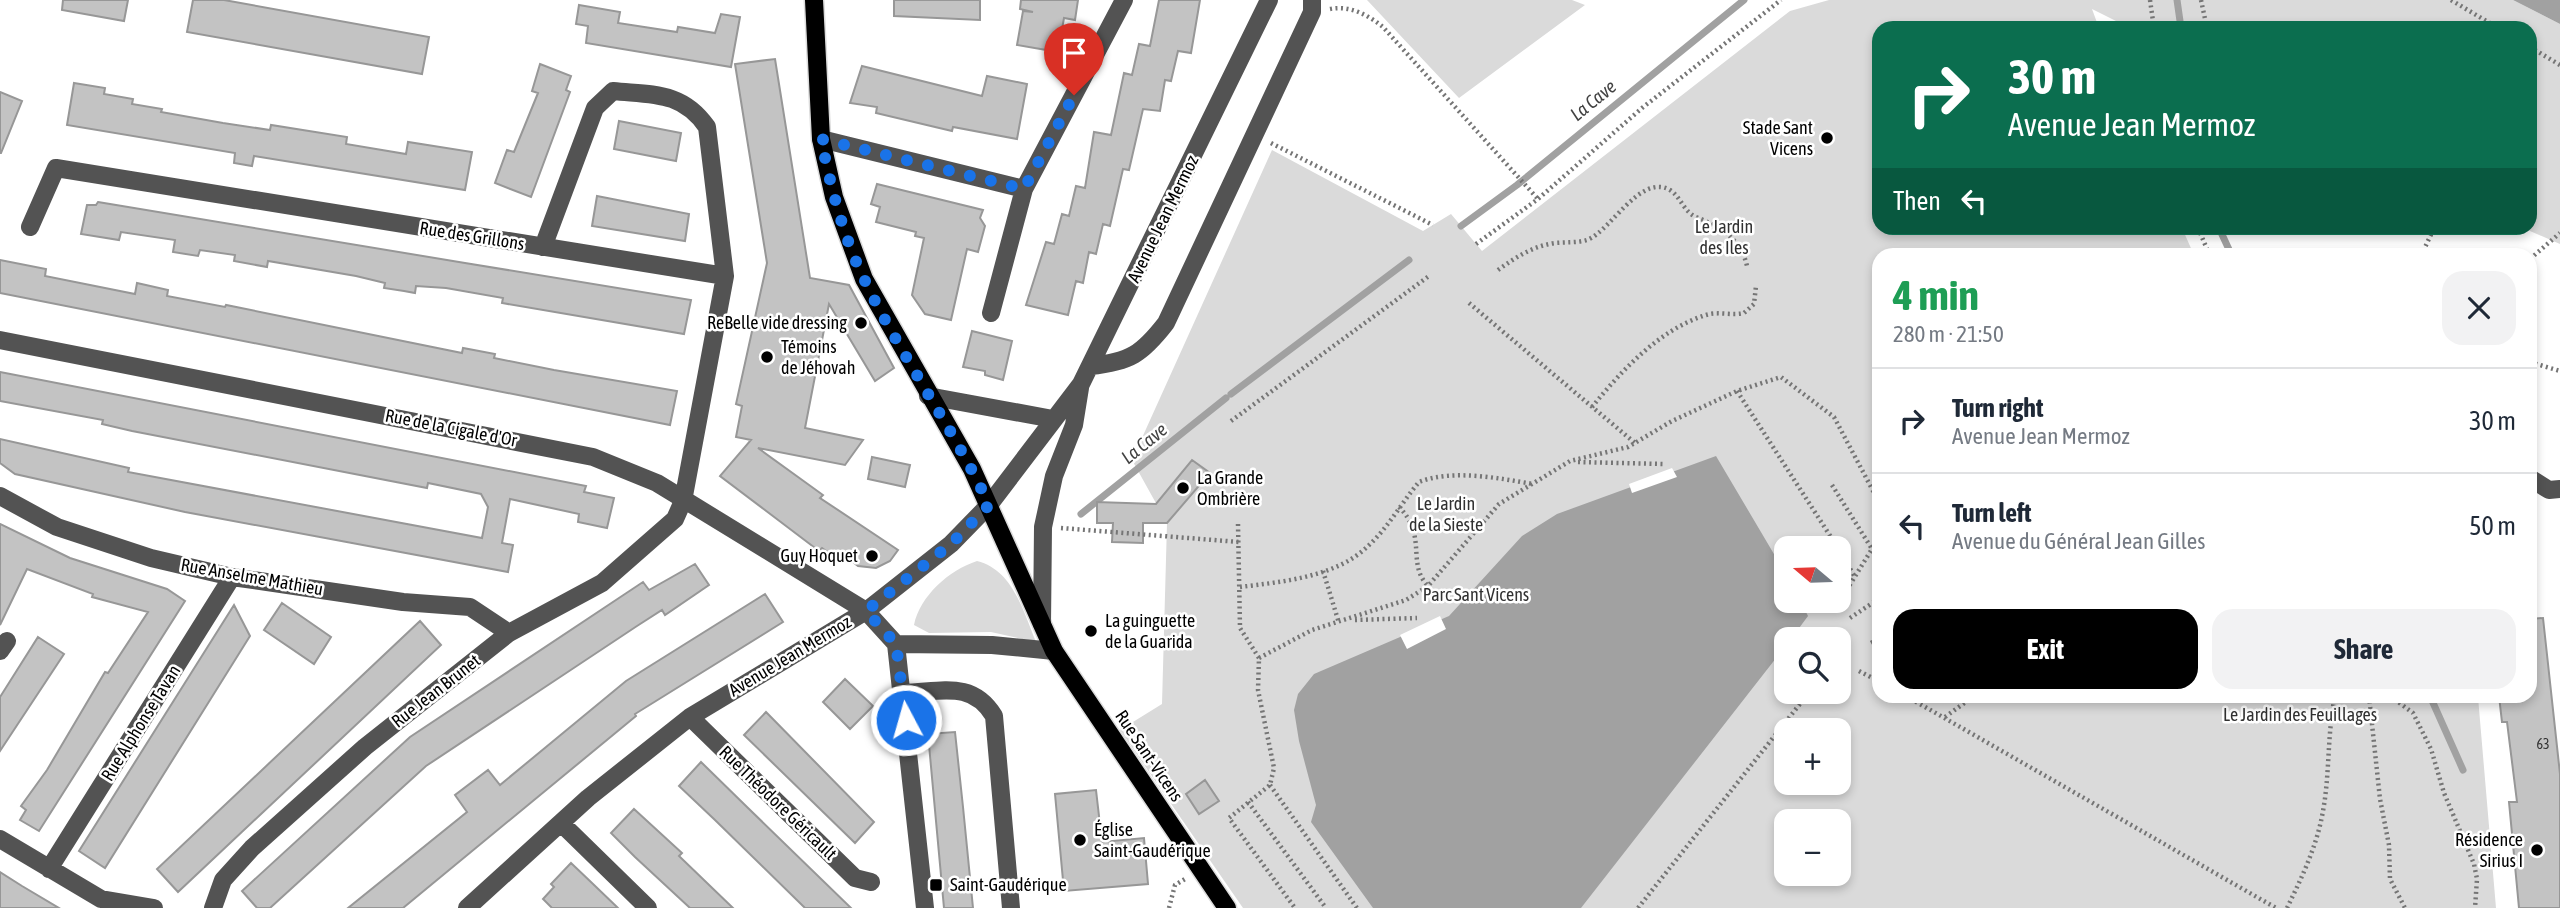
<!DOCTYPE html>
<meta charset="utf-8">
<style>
body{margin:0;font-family:"Asap Condensed",sans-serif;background:#f2f2f3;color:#1f2937;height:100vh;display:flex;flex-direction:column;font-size:26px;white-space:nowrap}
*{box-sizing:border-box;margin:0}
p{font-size:23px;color:#747a83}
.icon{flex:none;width:38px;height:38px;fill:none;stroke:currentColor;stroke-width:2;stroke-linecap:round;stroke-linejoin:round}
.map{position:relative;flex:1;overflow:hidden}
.details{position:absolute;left:1872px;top:248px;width:665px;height:455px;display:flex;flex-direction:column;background:#fff;border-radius:21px;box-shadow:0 4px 10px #0003}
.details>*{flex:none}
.hud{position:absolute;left:1872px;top:21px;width:665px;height:214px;border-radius:21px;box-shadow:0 4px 10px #0003;background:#0b6e4f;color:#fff;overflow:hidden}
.needle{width:46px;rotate:289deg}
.buttons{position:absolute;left:1774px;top:536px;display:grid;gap:14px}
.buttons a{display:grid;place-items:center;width:77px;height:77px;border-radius:14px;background:#fff;box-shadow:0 4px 10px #0003;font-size:35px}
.pin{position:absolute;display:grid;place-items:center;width:60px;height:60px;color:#fff;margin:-72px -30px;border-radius:50% 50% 50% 0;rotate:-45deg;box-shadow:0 0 7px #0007}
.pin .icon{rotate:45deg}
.me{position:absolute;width:77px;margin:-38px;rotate:354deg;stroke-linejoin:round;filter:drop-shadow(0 0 5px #0008)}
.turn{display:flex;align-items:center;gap:24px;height:147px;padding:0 21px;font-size:32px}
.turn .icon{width:91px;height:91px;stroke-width:2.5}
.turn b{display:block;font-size:49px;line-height:60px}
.then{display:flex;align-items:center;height:66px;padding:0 21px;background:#0003;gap:14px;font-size:26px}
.round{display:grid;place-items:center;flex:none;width:74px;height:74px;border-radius:21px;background:#f2f2f3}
.headline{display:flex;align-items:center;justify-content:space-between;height:119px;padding:0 21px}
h1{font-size:42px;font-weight:700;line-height:52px;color:#1e9e55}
.button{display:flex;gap:14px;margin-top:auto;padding:14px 21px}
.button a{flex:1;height:80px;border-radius:21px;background:#000;color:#fff;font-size:28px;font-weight:700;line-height:80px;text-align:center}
.button a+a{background:#f2f2f3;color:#1f2937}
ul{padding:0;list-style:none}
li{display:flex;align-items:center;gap:21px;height:105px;padding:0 21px;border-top:2px solid #e0e1e3}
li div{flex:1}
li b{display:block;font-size:26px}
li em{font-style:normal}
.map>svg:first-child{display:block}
</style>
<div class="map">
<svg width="2560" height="908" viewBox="0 0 2560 908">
<rect width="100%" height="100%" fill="#fff"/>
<path fill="#dadada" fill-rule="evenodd" d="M1367 0H1572L1585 5 1459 98Z
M1829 0H2513L2560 24V244L2523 228H2530V28H2130L2092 9 2099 28H1880V228H2182L2194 255 1880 256V696L2478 697 2496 908H1243L1120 730 1162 704 1167 523 1132 460 1272 150 1423 231 1451 214 1482 251 1790 11ZM1787 548H1839V600H1787ZM1787 639H1839V691H1787ZM1787 730H1839V782H1787ZM1787 821H1839V873H1787Z
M977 561C1013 570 1023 611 1036 642L991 632 929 633 914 625C920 596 949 570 977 561Z"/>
<path fill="#a1a1a1" d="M2513 0H2560V24Z
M1716 456 1787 576V600H1800L1808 616 1791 639H1787V644L1581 908H1373L1311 822 1316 805 1299 741 1294 710 1298 694 1314 674 1449 616 1522 536 1557 514Z"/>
<path fill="#fff" d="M1672 468 1677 477 1632 493 1629 484Z
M1440 616 1446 629 1407 649 1400 635Z"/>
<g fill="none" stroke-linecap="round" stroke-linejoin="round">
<path stroke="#a1a1a1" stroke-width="7" d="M2177 0 2181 28
M1461 226 1517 185 1744 0
M2219 228 2232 256
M1231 394 1409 260
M1081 514 1226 398
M2430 696 2463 770"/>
</g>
<path fill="#c3c3c3" stroke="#979797" stroke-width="2" d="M63 0H128L124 21 62 10Z
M193 0H224L429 37 422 74 187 32Z
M894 0H980V20L894 16Z
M1021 0H1078L1075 20 1064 18 1058 52 1017 45 1023 11 1033 12 1020 9Z
M1159 0H1200L1191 53 1178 51 1171 81 1165 80 1160 111 1143 109 1129 170 1123 169 1110 226 1103 224 1096 254 1089 252 1083 283 1076 281 1068 315 1026 305 1046 242 1054 244 1062 214 1069 216 1076 186 1085 188 1094 132 1111 135 1124 73 1132 75 1139 44 1150 46Z
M579 5 620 12 618 23 677 32 678 27 715 33 721 14 740 17 731 67 586 43 588 26 576 24Z
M775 59 810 278 849 285 894 368 875 381 829 304 805 428 863 440 845 465 758 448 823 495 820 498 898 550 890 561 876 568 858 566 845 556 840 561 822 548 819 551 720 476 751 440 736 437 742 406 736 404 767 263 735 64Z
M540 64 571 76 566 90 570 92 531 197 495 183 507 150 514 152 538 93 532 91Z
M862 66 982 96 987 76 1027 84 1017 139 953 127 952 131 876 113 877 107 850 103Z
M74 83 105 88 104 94 133 99 132 104 162 109 161 112 223 123 270 130 271 125 347 137 346 144 406 154 408 142 472 152 465 190 254 156 252 166 234 163 235 153 67 125Z
M0 92 22 101 1 153H0Z
M619 121 681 133 676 161 614 149Z
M877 184 983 210 980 218 985 226 978 252 967 249 951 320 925 314 912 295 924 238 915 236 916 232 876 222 880 207 871 204Z
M597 196 689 214 685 241 592 226Z
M98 202 465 263 691 300 684 334 502 303 503 298 446 288 416 286 415 293 404 291 384 288 385 283 356 276 268 261 267 267 234 261 235 255 200 250 198 256 173 252 175 240 121 232 119 240 81 234 87 205H96Z
M0 260 46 269 45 276 135 294 137 283 168 290 167 296 225 307 226 305 462 353 463 348 495 354 494 358 554 370 677 391 670 425 0 293Z
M972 331 1012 341 1003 380 985 375V371L963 367Z
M0 372 586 486 584 492 614 498 607 528 578 522 579 514 510 499 502 543 513 545 508 572 185 512 15 474 0 463V439L129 468 128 472 482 538 488 507 481 494 428 483 427 488 132 431 102 424 103 420 0 401Z
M872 457 910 465 905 487 868 479Z
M1192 460 1210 473 1167 523H1143V543L1112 542 1113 523H1097V502L1156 504Z
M0 524 70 558 167 589 185 601 39 831 20 820 26 810 21 806 47 770 105 672 108 673 148 612 92 597 93 594 27 569 0 625Z
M695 564 709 585 665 615 662 610 637 626 426 766 270 908H257L242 891 410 737 643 582 649 590Z
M765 594 783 622 635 714 636 716 403 908H348L467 812 455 795 488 770 500 785 626 681Z
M282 603 331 637 314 664 264 630Z
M234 605 250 636 105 868 79 851Z
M2543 618 2560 774V908H2519L2509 802H2517L2507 722H2502L2499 696H2530V619Z
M420 621 441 645 178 892 157 869Z
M38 637 64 654 0 751V697Z
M845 679 873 706 850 729 823 702Z
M766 712 874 822 855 843 744 735Z
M955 732 963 807 973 908H944L928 734Z
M701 762 747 807 851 908H805L715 820 679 786Z
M1205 780 1219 801 1199 814 1186 794Z
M1096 790 1102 842 1144 838 1148 884 1064 891 1055 794Z
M634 809 682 853 679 856 733 908H690L635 857 611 833Z
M571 863 592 883 618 908H552L543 899 554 887 551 884Z
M0 872 22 886 59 908H0Z"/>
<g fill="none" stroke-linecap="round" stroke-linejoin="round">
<defs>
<path id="major" d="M814 0 821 139 834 197 864 279 972 469 1054 651 1227 908"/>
</defs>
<use href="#major" stroke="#dbdbdb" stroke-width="21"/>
<path stroke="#757575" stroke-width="4.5" stroke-dasharray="2 3.5" stroke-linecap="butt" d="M2150 0 2154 28
M2201 0 2207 28
M2451 0 2498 28
M1330 9C1350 5 1368 15 1383 27L1538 199
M2530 47 2560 65
M1271 143 1433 225
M2198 228 2210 256
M1476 244 1538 199 1642 108 1781 0
M2421 256 2434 228
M2530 259 2560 233
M1498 270C1516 257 1533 246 1555 243 1566 242 1577 243 1587 240 1611 231 1640 173 1670 190 1681 197 1683 211 1696 217 1721 227 1741 239 1747 266
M1469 303 1635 443
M2530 362 2560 371
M1737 391 1838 548
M1592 407C1622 370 1660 329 1706 315 1718 311 1732 316 1744 313L1754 304 1756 286
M1231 421 1429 276
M1578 462 1665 464
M1832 485 1872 549
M1399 507C1428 536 1406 563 1428 586
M1238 524 1240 628 1259 658 1258 690 1274 768 1270 785 1229 818 1295 908
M1061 528 1239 542
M1839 550 1855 577
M1323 571 1339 623
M1240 587C1281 582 1337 577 1368 546 1388 528 1402 502 1419 482 1452 469 1498 478 1533 484
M1838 604 1880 536
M1850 618 1880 598
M1355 620 1417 618
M1871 643 1880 638
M1259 658 1312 630 1406 600 1428 586 1499 504 1570 461 1628 447 1672 421 1737 391 1781 377 1834 417 1880 504
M1859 671 1880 682
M1906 696 2276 908
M2369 696 2380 799 2389 845 2390 879 2405 908
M2390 696 2413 713 2431 749 2444 793 2474 864 2477 879 2475 908
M1973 700 1986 696
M1945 717 1974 696
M1270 785 1357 908
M1248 802 1326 908
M1169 908 1175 885 1185 879
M1638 908 1807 695
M2287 908C2302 877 2317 846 2323 811 2330 773 2327 734 2335 696"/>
<path stroke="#535353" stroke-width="18" d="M821 139 1024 189
M30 227 56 168 725 276 683 501 675 519 602 583 509 633 365 747 252 848 223 880 213 908
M543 247 595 108 613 91C652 95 682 91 707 127L725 276
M991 313 1024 189 1124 0
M0 340 593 457 657 483 866 611 896 644 925 908
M1090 366C1130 362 1142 354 1166 323L1312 12V0
M928 396 1053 419
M2530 478 2549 490 2560 489
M0 496 57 527 151 558 232 577 403 602 470 607 509 633
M1042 624 1043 527 1054 476 1074 425 1080 388
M896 644 992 645 1054 651
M0 651 7 641
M904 693C941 692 972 680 994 716L1011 908
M690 717 855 878 871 882
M562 824 648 908
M0 839 101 899 154 908
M49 869 232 577
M467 908 588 798 690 717 866 611 951 544 989 505 1081 384 1269 0"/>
<use href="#major" stroke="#000" stroke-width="18"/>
</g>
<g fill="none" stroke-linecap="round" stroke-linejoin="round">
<path stroke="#1a73e8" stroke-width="12" stroke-dasharray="0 21.6" d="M906 720 896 644 866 611 951 544 989 505C953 427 902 358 865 281 843 237 831 187 821 139L1024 189 1074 95"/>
</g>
<g fill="#000" stroke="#fff" stroke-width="2.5">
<circle cx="1827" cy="138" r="7"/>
<circle cx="861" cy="323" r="7"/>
<circle cx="767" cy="357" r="7"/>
<circle cx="1183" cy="488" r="7"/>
<circle cx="872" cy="556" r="7"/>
<circle cx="1091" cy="631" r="7"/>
<circle cx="1080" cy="840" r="7"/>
<circle cx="2537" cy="850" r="7"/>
<rect x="929" y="878" width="14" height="14" rx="3.5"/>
</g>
<g text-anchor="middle" stroke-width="5" stroke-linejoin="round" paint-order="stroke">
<g font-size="14" fill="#313131">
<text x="2543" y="749">63</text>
</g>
<g font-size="18" fill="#000" stroke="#fff" text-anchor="start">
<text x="1813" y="134" text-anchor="end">Stade Sant<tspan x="1813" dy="21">Vicens</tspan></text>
<text x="847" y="329" text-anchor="end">ReBelle vide dressing</text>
<text x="781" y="353">Témoins<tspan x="781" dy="21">de Jéhovah</tspan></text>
<text x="1197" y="484">La Grande<tspan x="1197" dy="21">Ombrière</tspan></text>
<text x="858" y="562" text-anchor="end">Guy Hoquet</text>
<text x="1105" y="627">La guinguette<tspan x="1105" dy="21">de la Guarida</tspan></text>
<text x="1094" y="836">Église<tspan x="1094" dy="21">Saint-Gaudérique</tspan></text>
<text x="2523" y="846" text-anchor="end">Résidence<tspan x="2523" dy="21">Sirius I</tspan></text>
<text x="950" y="891">Saint-Gaudérique</text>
</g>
<g font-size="18" fill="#000" stroke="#fff">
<text transform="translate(1163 219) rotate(-64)" y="6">Avenue Jean Mermoz</text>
<text transform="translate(472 236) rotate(9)" y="6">Rue des Grillons</text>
<text transform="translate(451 428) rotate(11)" y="6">Rue de la Cigale d'Or</text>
<text transform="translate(252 577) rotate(10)" y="6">Rue Anselme Mathieu</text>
<text transform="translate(790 656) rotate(-31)" y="6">Avenue Jean Mermoz</text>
<text transform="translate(436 691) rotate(-38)" y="6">Rue Jean Brunet</text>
<text transform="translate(141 723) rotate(-58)" y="6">Rue Alphonse Tavan</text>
<text transform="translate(1149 756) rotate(56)" y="6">Rue Sant-Vicens</text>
<text transform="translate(778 803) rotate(44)" y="6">Rue Théodore Géricault</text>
</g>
<g font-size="18" fill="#313131" stroke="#fff">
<text x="1724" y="233">Le Jardin<tspan x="1724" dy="21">des Iles</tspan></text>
<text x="1446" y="510">Le Jardin<tspan x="1446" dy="21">de la Sieste</tspan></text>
<text x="1476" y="601">Parc Sant Vicens</text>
<text x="2300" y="721">Le Jardin des Feuillages</text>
</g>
<g font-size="19" font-style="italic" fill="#424242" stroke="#fff">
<text transform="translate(1593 100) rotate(-39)" y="7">La Cave</text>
<text transform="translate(1144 443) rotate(-39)" y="7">La Cave</text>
</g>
</g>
</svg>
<div class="buttons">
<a><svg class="needle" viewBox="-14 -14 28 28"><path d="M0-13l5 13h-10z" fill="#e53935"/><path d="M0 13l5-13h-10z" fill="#747a83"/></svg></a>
<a><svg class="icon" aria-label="search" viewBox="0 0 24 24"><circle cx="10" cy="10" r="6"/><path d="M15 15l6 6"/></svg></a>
<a>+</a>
<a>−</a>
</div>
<div class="pin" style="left:1074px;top:95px;background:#d93025"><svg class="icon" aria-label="arrive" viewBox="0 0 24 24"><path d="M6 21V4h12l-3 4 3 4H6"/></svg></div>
<svg class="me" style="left:906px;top:720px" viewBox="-20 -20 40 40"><circle r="17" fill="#1a73e8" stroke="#fff" stroke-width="3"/><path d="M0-11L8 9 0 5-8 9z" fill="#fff"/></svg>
<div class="hud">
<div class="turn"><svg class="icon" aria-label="right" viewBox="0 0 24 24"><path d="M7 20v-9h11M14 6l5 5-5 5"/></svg><div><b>30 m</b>Avenue Jean Mermoz</div></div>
<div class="then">Then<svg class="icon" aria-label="left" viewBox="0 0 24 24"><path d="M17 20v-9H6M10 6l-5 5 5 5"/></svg></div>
</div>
<section class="details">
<div class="headline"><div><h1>4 min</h1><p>280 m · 21:50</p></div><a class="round"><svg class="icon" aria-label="close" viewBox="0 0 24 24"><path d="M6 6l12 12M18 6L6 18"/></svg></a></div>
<ul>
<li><svg class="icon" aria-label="right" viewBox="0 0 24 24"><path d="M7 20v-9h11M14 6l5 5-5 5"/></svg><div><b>Turn right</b><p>Avenue Jean Mermoz</p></div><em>30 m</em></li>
<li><svg class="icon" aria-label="left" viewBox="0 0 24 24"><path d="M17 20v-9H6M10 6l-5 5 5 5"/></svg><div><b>Turn left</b><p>Avenue du Général Jean Gilles</p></div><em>50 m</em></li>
</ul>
<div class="button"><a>Exit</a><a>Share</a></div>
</section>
</div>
